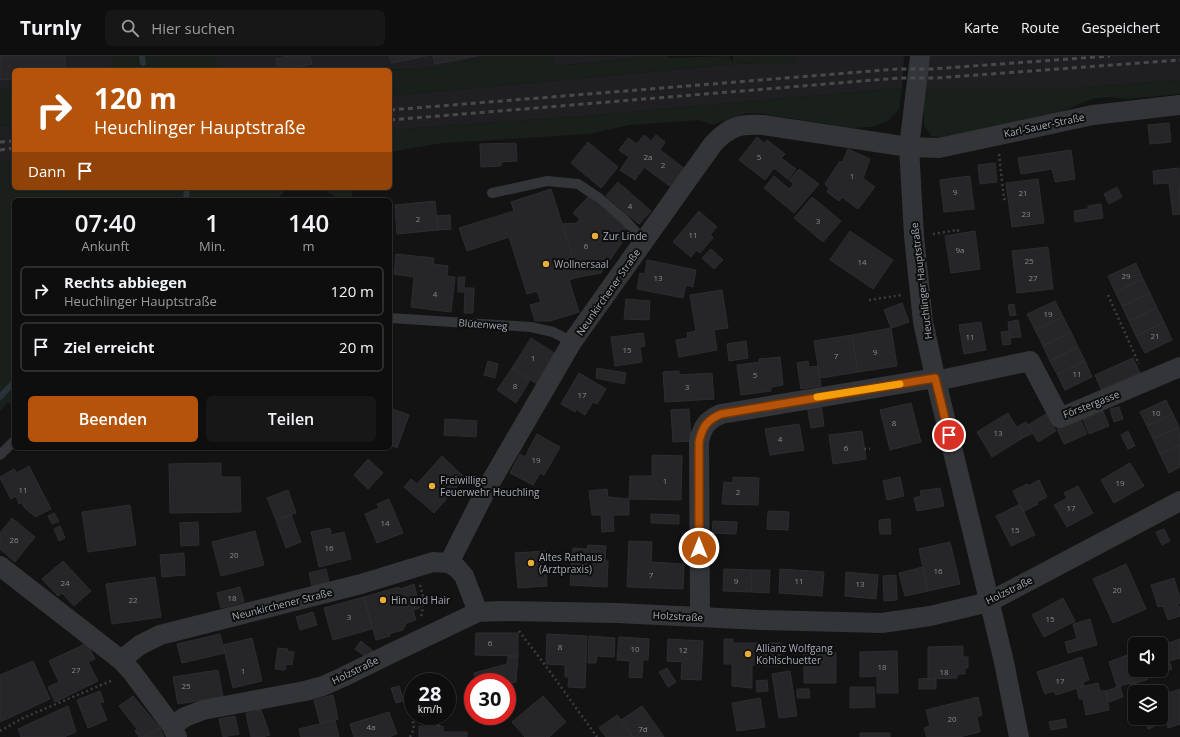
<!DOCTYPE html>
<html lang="de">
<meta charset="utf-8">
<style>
body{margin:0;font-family:"Open Sans",sans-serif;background:#171718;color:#f1f3f6;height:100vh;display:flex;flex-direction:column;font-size:15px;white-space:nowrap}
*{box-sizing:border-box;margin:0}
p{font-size:13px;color:#9b9c9e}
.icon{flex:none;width:22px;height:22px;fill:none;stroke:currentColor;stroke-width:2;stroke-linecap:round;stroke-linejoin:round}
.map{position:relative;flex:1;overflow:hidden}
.details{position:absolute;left:12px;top:142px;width:380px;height:252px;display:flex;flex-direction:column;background:#0e0e0f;border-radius:6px;box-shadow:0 1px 3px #0004,0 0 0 1px #2e2e2f}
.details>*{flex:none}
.top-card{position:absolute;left:12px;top:12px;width:380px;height:122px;border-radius:6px;box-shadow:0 1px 3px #0004,0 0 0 1px #2e2e2f;background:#b45309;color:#fff;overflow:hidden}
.tools{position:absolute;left:1128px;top:581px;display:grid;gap:8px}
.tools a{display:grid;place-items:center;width:40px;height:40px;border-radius:6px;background:#0e0e0f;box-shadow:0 1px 3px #0004,0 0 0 1px #2e2e2f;font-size:20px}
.speed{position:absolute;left:404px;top:617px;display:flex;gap:8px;font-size:20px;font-weight:700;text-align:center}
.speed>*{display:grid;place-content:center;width:52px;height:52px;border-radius:50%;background:#0e0e0f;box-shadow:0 1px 3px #0004,0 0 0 1px #2e2e2f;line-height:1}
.speed small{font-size:10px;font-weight:400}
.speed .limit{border:6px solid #d22;background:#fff;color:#111}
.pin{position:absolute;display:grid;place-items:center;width:34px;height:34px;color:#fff;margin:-17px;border:2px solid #fff;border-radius:50%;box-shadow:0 1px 4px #0007}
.me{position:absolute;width:44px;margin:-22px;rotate:0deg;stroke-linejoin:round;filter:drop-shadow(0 0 3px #0008)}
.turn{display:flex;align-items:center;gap:14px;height:84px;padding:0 16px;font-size:18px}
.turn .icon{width:52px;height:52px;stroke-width:2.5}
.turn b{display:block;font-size:28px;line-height:34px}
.then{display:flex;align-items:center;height:38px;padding:0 16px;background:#0003;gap:8px;font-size:15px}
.eta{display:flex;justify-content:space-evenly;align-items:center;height:68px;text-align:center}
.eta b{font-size:24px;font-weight:600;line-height:28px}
.button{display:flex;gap:8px;margin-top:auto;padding:8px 16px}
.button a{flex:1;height:46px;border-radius:6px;background:#b45309;color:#fff;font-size:16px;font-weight:600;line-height:46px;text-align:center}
.button a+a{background:#171718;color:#f1f3f6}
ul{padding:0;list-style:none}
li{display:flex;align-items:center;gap:12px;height:50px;margin:0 8px 6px;padding:0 8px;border:2px solid #2e2e2f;border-radius:6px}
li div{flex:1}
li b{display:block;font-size:15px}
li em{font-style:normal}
header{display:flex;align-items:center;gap:24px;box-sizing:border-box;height:56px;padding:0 20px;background:#0e0e0f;border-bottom:1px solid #2e2e2f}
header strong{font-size:19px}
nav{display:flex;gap:22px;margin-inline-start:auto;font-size:14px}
.search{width:280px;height:36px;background:#171718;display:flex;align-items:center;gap:10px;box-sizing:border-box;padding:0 14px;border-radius:6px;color:#9b9c9e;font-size:15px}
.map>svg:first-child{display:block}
</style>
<header>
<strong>Turnly</strong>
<div class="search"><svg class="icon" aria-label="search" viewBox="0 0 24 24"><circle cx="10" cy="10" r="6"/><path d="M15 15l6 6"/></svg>Hier suchen</div>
<nav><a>Karte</a><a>Route</a><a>Gespeichert</a></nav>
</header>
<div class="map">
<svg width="1180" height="681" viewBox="0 0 1180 681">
<rect width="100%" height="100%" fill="#131314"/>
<path fill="#1f1f21" d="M0 0H111V14H14V33H0Z
M214 0H487L438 11 390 14H217Z
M552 0H635L631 3 553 10Z
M797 0H904L902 32 583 60 390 74V40L734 8 795 6Z
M928 0H1180V24L1083 31H923Z
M14 69V104L0 105V70Z"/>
<path fill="#191f1a" d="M111 0H214L217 14H111Z
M487 0H552L554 10 631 3 635 0H667L669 2 729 0 733 7V0H797L795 6 734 8 390 40V14L438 11Z
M1180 24V38L1128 43 1108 41 1091 43 1058 58 944 82 931 80 924 69 923 31H1083Z
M902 32 899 53 888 65 872 71 852 72 763 58 747 57 712 69 700 64 629 69 590 78 443 87 390 96V74L583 60Z
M0 33H14V69L0 70Z
M14 104V132H288L276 144H14V351L8 346 0 355V105Z
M320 132H351L353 144H341Z"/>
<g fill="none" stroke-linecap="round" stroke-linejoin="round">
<path stroke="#2a3137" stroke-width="6" d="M142 0 143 7
M186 144 187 132
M0 341 14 326"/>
</g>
<path fill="#262628" stroke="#2d2d30" d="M0 0H65V14H14V23L0 24Z
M289 0H310L312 8 285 14H278L276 3Z
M389 0H426L391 7Z
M433 0H476L435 8Z
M1169 67 1171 86 1150 88 1148 69Z
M644 79 651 85 656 79 665 86 660 94 685 113 671 131 644 111 635 124 620 114 629 101 619 94 628 82 637 88Z
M757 81 764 87 767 84 785 98 781 102 796 113 788 123 774 112 765 124 739 104Z
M588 86 618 111 601 132 571 107Z
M516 87 517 105 501 106V110L481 111 480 88Z
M848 93 870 103 863 122 875 131 858 153 842 141 839 145 827 136 829 132 825 128 840 105 842 107Z
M1071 94 1075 123 1055 126 1052 113 1021 118 1018 102Z
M995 107 997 126 980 128 978 109Z
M1179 112 1180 158 1173 159 1169 127 1154 128 1153 115Z
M799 113 819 128 794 157 764 132 774 120 789 133 794 128 789 124Z
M970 120 974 153 944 156 940 124Z
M1038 123 1044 167 1012 171 1006 127Z
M618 126 651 155 639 168 606 140Z
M1117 131 1122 141 1109 148 1104 138Z
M551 133 579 221 569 224 579 256 550 265H535L530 249 541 246 537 235 527 238 509 181 467 195 459 172 514 155 511 146Z
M588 141 627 172 621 179 625 182 601 217 579 221 562 168 577 167 580 163 573 157Z
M812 141 841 165 823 186 794 162Z
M435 145 438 174 397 178 395 149Z
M1101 148 1103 162 1075 166 1074 155 1088 153V150Z
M699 155 717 171 710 179 713 182 700 197 696 194 691 201 673 186Z
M450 159 451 173 438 174 437 160Z
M850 175 893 204 873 233 830 204Z
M975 175 980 213 951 217 945 180Z
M1048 191 1053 233 1017 237 1012 195Z
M711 193 723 204 714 213 702 202Z
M396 198 434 202 433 208 448 210 447 220 455 221 451 256 411 251 414 221 394 218Z
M647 204 696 214 693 231 686 229 683 242 637 233 640 217 645 218Z
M1136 207 1143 223 1115 236 1108 220Z
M458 221H465L464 232H474L473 257H464L465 236H458Z
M1143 223 1150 237 1122 250 1115 236Z
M722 234 728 272 714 274 717 294 679 301 676 284 688 282 687 277 696 275 690 239Z
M1150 237 1157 252 1129 265 1122 250Z
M626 243 650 245 649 264 624 263Z
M1055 245 1063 261 1035 274 1027 258Z
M902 247 909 266 891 272 884 254Z
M1014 248 1016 259 1010 260 1008 249Z
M1157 252 1164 266 1136 280 1129 265Z
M1063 261 1071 276 1043 290 1035 274Z
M1018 264 1021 281 1010 282 1008 266Z
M981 266 986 294 964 298 959 269Z
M1164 266 1172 284 1145 297 1136 280Z
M891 272 897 310 858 316 852 279Z
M1009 275 1011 288 1003 289 1001 276Z
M1071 276 1078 291 1050 305 1043 290Z
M643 277 645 290 640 291 642 306 615 310 611 281Z
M852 279 858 316 820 322 814 285Z
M531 282 556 298 537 328 512 312Z
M746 285 748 302 729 305 727 288Z
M1078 291 1085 305 1057 318 1050 305Z
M780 301 783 329 771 331V335L741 339 737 309 760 306 759 303Z
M1133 302 1140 317 1101 333 1095 319Z
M488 305 498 308 495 322 484 319Z
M808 305 809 311 818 310 821 330 801 333 797 307Z
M1085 305 1092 321 1065 334 1057 318Z
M512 312 530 324 516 347 497 334Z
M597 312 626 317 624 328 596 322Z
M679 315V319L712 317 714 343 665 346 663 316Z
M579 317 606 333 597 348 593 346 585 359 576 353 575 356 561 348Z
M1166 344 1173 358 1147 370 1140 356Z
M911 347 921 386 890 394 880 354Z
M821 348 824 370 811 372 807 350Z
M1119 351 1123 363 1114 366 1110 353Z
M390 352 409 359 397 392 390 389Z
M689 353 691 385 673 386 671 354Z
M1103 355 1109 370 1089 378 1083 363Z
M1008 357 1023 382 992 401 977 376Z
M1046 358 1056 375 1038 386 1028 369Z
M1173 358 1179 371 1153 383 1147 370Z
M445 363 477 365 476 381 444 379Z
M1080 363 1087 378 1064 388 1057 373Z
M1026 366 1033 377 1023 382 1017 371Z
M799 368 804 394 770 399 765 373Z
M1179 371 1180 389 1160 398 1153 383Z
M862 375 866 403 833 408 829 379Z
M1128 375 1135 390 1128 393 1121 379Z
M537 378 560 391 544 419 540 417 533 429 510 417 520 398 525 401Z
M1180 389V411L1169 417 1160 398Z
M652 399 682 400 681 444 629 443 630 420H652Z
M442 400 465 422 434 457 404 431 411 423 417 428Z
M368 403 383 417 368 433 354 419Z
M221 407V421H240L241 456 170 457 169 408Z
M1130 407 1144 430 1114 447 1101 424Z
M29 410 51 453 35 461 24 451 22 446 19 448 16 440 11 443 0 422V421L14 413 17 417Z
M733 421 759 422 758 449 722 448 724 426 733 427Z
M900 421 904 440 887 444 883 425Z
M1039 424 1047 441 1037 446 1038 448 1023 456 1013 435 1027 428 1028 430Z
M1078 430 1093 457 1067 471 1054 449 1067 442 1064 437Z
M940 432 944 450 917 455 914 442 921 440 920 435Z
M607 433 608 441 629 443V459H613L614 475 602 476 601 459H592L589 435Z
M288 434 296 457 276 464 267 442Z
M389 443 403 477 377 487 365 458 379 452 377 448Z
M1020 448 1035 479 1011 490 996 460Z
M130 449 136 489 88 496 82 456Z
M768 455 789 456 788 474 767 473Z
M54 457 59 465 52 468 48 460Z
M651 458 679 459V468L651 467Z
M291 459 301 486 286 492 276 464Z
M12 462 35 481 15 506 0 493V477Z
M890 463 891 478H880L879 464Z
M713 465 737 466 736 478 712 477Z
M198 466 199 489 181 490 180 467Z
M60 470 65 482 59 485 54 473Z
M330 472 331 479 344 476 351 503 319 511 311 476Z
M1164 473 1170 485 1162 489 1156 476Z
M255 475 264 509 221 520 212 486Z
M629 485 652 486 651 506 684 508 683 533 627 531Z
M950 486 960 528 928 535 919 493Z
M588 489 606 490 605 505H608L607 531 570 529 573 492 587 493Z
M545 495 547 530 518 532 515 497Z
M184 497 185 519 162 521 160 499Z
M63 505 91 535 74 550 62 537 58 540 42 523Z
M1126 508 1146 553 1113 567 1093 523Z
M923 511 928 535 905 540 899 517Z
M326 513 329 526 312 530 309 517Z
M724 513 752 514 751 536 723 535Z
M780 513 824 516 822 540 779 537Z
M752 514H770L769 537 751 536Z
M846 516 878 519 876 543 845 540Z
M896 519 897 544 884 545 883 520Z
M155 521 161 561 112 568 106 528Z
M1174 522 1180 542V547L1178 548 1180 553V560L1168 564 1163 550 1158 551 1151 529Z
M414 528 420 552 413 554 416 564 406 567 403 574 389 578 390 580 376 584 364 541 399 531 400 533Z
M240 531 244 546 221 552 217 537Z
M364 541 372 573 333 584 324 552Z
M1063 542 1075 565 1044 581 1032 559Z
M313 556 317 569 300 574 296 561Z
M1090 563 1097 589 1068 597 1065 586 1077 583 1073 568Z
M476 577H518V600L475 599Z
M220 578 225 597 182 607 177 588Z
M547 578 587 580 585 632 568 631 569 621H565V609L546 608Z
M589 580 615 582 614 601 597 600 596 607H588Z
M619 581 649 583 648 604H643L642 622 629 621 630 605 617 604Z
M252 582 262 625 233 632 223 589Z
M668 583 703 585 701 624 681 623 682 606 667 605Z
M724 583H733V587H780L779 610 752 609V632L732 630V608H724Z
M1180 583V602L1169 605 1163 589Z
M361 585 373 595 367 602 355 593Z
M87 587 95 603 88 606 98 625 55 646 48 631 59 626 49 605Z
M963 590V601H968V612H965V618H957V622L928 623V591Z
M278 592 288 593 287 595 294 596 292 609 286 608 285 614 275 613Z
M897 595 898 637H877V620L860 621V596Z
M1135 596V614H1161V608L1169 605 1172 613 1148 621V623L1131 629 1130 627 1117 631 1109 606Z
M804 597H836V627H804Z
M508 600H518L516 626 507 628V626H476L474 617 507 608Z
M1082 601 1089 624 1083 626 1084 630 1056 639 1054 635 1045 638 1037 616Z
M33 605 50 643 0 666V619Z
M667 612 676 626 668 631 659 616Z
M218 614 223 641 178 648 173 621Z
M790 615 797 660 779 662 772 618Z
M936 622V633H919V623Z
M767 624 768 635 757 636 756 625Z
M1098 627 1100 635H1106L1109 654 1086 659 1083 643H1079L1077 632Z
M399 630 404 645 396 647 391 632Z
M1120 630 1123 641 1109 646 1106 635Z
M850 631H874L875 651 850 652Z
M797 633H809L810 642H797Z
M1180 633V668L1168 672 1166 666 1148 673 1144 662H1161V639Z
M100 635 104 646 100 647 107 664 88 672 77 644Z
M333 639 338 663 320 667 314 644Z
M133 640 160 672 143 681H139L135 675 137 673 119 650Z
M543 640 566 666 549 681H525L512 666Z
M978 641 982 659 977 661 980 676 959 681H927L924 672 930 670 926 654Z
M760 642 765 671 737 675 732 647Z
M68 650 76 676 64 681H21L18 673Z
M642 650 664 681H633L621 664Z
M261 654 270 679 262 681H251L246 657Z
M389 656 397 678 389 681H354L350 668Z
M617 659 621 664 633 681H606L599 672Z
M235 660 239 678 223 681 219 663Z
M1065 663 1067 671 1051 674 1049 666Z
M335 664 339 681H301L299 673Z
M419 670H443V676H467V681H419Z
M160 672 164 681H143Z
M860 677H890V681H860Z"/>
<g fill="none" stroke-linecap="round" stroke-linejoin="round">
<path stroke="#3a3c40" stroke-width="2.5" stroke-dasharray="2 3" stroke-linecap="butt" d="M999 98 1004 143H1008
M933 178 958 174V178
M1108 239 1139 308
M869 244 902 239
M864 393H870
M420 529 424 544 421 562
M519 575 548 613 597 681
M0 675 23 662 113 624
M410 681 414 673 413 667 415 662 439 663 438 670"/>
<path stroke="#343539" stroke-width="10" d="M492 137 547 125 578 128 599 142 624 163 644 185
M390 262 531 271 553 276 572 286
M0 399 14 385"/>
<path stroke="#343539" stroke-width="20" d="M920 0 909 91 914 180 923 266 936 325 1004 606 1019 681
M936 325 1030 305 1060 362 1180 311
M449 507 486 434 572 286 713 88C730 70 739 68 763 69L909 91 939 92 1093 59 1180 49
M0 510 121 604 132 616 172 670 177 681
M700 561 699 386C702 371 707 364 721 358L935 322
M121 604 140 589 160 579 361 528 433 506 449 507 457 512 464 520 478 556
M172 670 185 661 203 654 305 635 323 630 343 621 396 595 478 556 502 555 617 557 761 564 882 567 930 560 989 546 1180 445"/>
<path stroke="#47494e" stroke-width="3" stroke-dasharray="5 4" stroke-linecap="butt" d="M390 54 897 13H932L1110 0
M390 64 899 22H936L1180 4
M0 86 14 85
M0 94 14 92"/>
</g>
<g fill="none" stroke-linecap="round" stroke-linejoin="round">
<defs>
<path id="route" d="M699 492V386C702 371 707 364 721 358L935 322 949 379"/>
</defs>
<use href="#route" stroke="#753606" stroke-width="10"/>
<use href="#route" stroke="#b45309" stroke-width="7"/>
<path stroke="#f59e0b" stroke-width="7" d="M817 341 900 328"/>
</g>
<g fill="#e9ac37" stroke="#0e0e0f" stroke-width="1.5">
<circle cx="595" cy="180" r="4"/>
<circle cx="546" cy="208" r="4"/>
<circle cx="432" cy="430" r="4"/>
<circle cx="531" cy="507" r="4"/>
<circle cx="383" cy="544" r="4"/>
<circle cx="748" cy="598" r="4"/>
</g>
<g text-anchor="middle" stroke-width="4" stroke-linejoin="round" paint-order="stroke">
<g font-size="8" fill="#848890">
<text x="648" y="104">2a</text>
<text x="759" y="104">5</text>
<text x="663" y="112">2</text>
<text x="852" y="123">1</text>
<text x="955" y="139">9</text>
<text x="1023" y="140">21</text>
<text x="630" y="153">4</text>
<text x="1026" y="161">23</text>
<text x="418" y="166">2</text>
<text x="818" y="168">3</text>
<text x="693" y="182">11</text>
<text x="586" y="193">6</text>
<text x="960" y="197">9a</text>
<text x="1029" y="208">25</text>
<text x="862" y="209">14</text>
<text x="1126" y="223">29</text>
<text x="658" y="225">13</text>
<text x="1033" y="225">27</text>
<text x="435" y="241">4</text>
<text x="1048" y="261">19</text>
<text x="1155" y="283">21</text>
<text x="970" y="284">11</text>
<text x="627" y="297">15</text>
<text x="875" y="299">9</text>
<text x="836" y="303">7</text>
<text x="533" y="305">1</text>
<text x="1077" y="321">11</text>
<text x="755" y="322">5</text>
<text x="515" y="333">8</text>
<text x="687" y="334">3</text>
<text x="582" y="342">17</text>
<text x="1156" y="360">10</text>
<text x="894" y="370">8</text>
<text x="998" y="380">13</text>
<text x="780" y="386">4</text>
<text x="846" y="395">6</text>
<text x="536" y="407">19</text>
<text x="665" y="428">1</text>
<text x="1120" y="430">19</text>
<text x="23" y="437">11</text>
<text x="738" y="439">2</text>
<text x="1071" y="455">17</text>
<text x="385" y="470">14</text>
<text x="1015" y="477">15</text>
<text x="14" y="487">26</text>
<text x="329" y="495">16</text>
<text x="234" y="502">20</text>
<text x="938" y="518">16</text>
<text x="651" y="522">7</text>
<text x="736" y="528">9</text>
<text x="799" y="528">11</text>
<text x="65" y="530">24</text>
<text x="860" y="531">13</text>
<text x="1117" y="537">20</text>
<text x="232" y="545">18</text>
<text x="133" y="547">22</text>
<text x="349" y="564">3</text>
<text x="1050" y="566">15</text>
<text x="490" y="590">6</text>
<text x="560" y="594">8</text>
<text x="635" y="596">10</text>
<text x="683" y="597">12</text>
<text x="882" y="614">18</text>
<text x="76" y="617">27</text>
<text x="243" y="618">1</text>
<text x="944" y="619">18</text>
<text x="1060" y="628">17</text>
<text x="186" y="633">25</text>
<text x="952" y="666">20</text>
<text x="371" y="674">4a</text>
<text x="643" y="676">7d</text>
</g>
<g font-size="10" fill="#a5aab4" stroke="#0e0e0f">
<text transform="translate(1044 69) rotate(-12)" y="4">Karl-Sauer-Straße</text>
<text transform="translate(921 225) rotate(-97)" y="4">Heuchlinger Hauptstraße</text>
<text transform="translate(608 236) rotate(-55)" y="4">Neunkirchener Straße</text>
<text transform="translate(483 268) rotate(4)" y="4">Blütenweg</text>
<text transform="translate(1091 348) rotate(-21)" y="4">Förstergasse</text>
<text transform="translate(1009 534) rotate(-26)" y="4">Holzstraße</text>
<text transform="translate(282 548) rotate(-14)" y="4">Neunkirchener Straße</text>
<text transform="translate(678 560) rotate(3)" y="4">Holzstraße</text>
<text transform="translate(355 614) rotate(-26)" y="4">Holzstraße</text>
</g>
<g font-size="10" fill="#a5aab4" stroke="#0e0e0f" text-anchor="start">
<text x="603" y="184">Zur Linde</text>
<text x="554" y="212">Wollnersaal</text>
<text x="440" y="428">Freiwillige<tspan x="440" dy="12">Feuerwehr Heuchling</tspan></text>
<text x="539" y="505">Altes Rathaus<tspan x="539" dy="12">(Arztpraxis)</tspan></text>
<text x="391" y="548">Hin und Hair</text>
<text x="756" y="596">Allianz Wolfgang<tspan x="756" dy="12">Kohlschuetter</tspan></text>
</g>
</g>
</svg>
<div class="tools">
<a><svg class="icon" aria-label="sound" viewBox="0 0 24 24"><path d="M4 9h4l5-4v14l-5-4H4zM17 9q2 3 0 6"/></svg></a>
<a><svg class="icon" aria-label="layers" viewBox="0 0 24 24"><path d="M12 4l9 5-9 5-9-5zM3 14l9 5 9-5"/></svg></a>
</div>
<div class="speed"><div>28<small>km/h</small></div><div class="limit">30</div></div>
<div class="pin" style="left:949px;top:379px;background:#d93025"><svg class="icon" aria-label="arrive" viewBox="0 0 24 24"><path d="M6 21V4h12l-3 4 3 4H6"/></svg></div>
<svg class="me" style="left:699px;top:492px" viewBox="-20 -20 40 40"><circle r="17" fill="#b45309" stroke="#fff" stroke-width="3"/><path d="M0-11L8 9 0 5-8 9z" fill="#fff"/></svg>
<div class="top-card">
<div class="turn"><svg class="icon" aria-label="right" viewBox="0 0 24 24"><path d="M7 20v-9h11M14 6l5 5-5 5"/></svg><div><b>120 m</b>Heuchlinger Hauptstraße</div></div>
<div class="then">Dann<svg class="icon" aria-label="arrive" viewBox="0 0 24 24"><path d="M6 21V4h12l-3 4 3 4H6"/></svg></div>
</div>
<section class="details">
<div class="eta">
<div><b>07:40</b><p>Ankunft</p></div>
<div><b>1</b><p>Min.</p></div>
<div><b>140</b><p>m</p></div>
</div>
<ul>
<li><svg class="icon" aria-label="right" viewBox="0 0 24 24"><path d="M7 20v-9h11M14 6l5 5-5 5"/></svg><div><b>Rechts abbiegen</b><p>Heuchlinger Hauptstraße</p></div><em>120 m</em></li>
<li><svg class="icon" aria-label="arrive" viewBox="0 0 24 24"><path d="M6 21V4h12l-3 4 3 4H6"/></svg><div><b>Ziel erreicht</b></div><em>20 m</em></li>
</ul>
<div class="button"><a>Beenden</a><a>Teilen</a></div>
</section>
</div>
